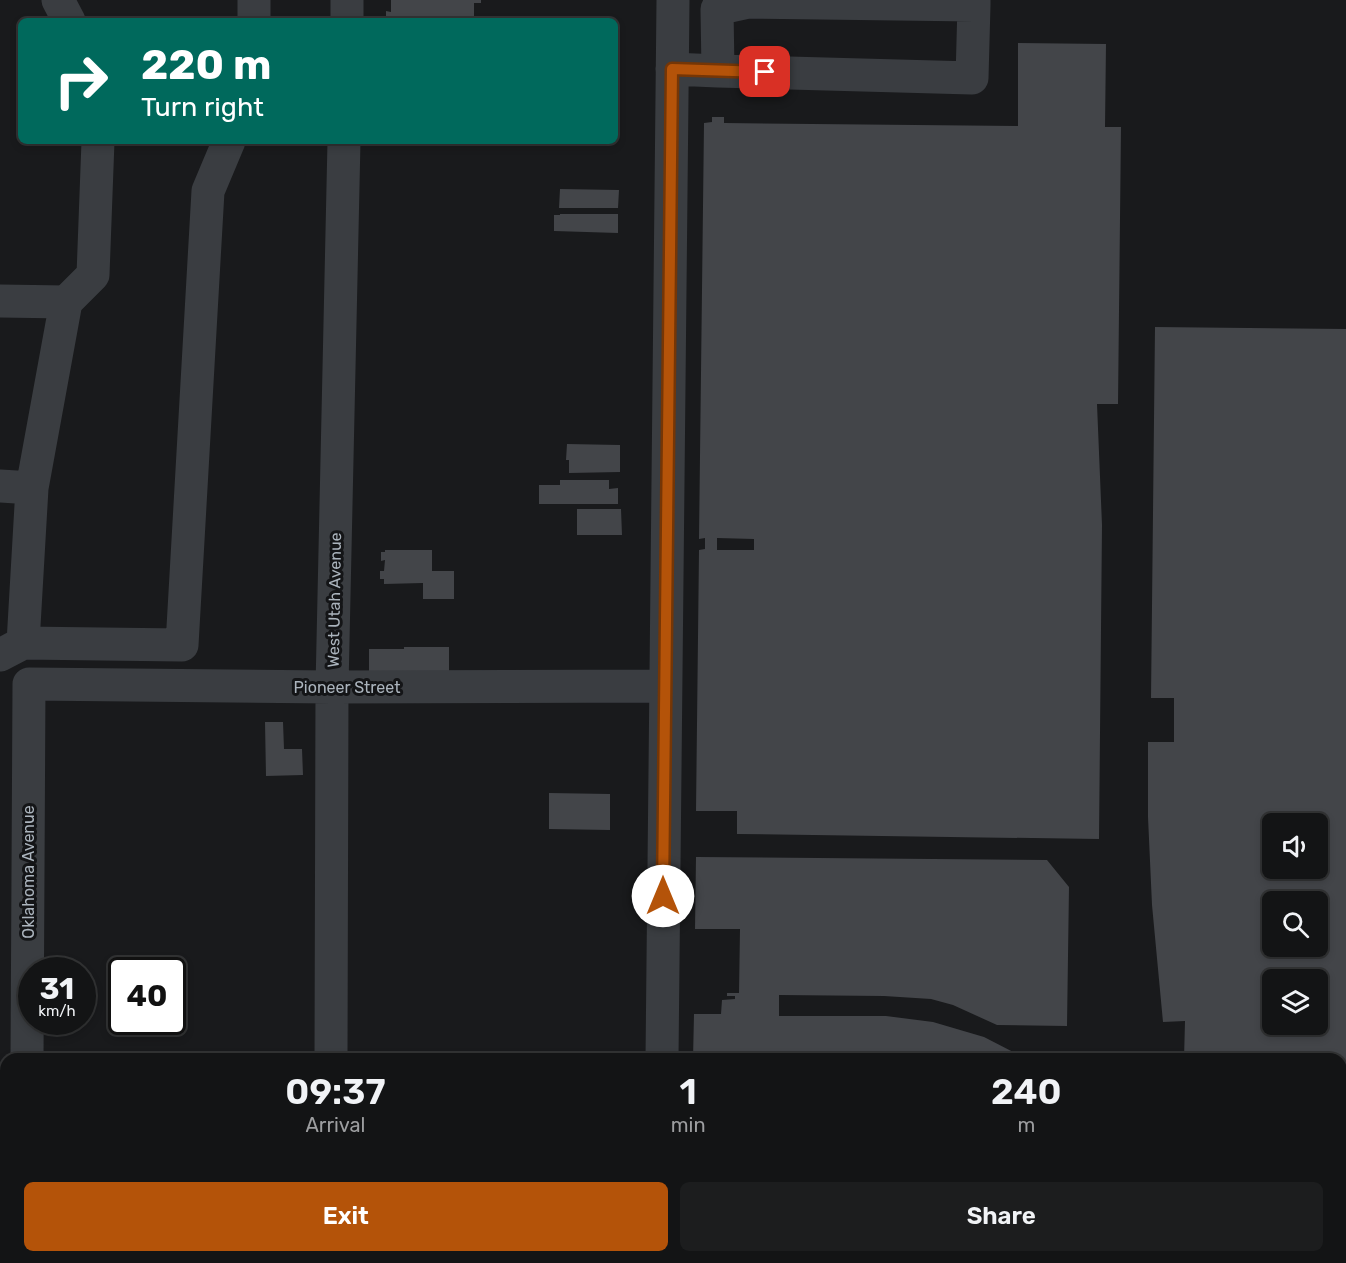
<!DOCTYPE html>
<style>
body{margin:0;font-family:Rubik,sans-serif;background:#1c1d1e;color:#f1f3f6;height:100vh;display:flex;flex-direction:column;font-size:22px;white-space:nowrap}
*{box-sizing:border-box;margin:0}
p{font-size:20px;color:#9d9ea0}
.icon{flex:none;width:33px;height:33px;fill:none;stroke:currentColor;stroke-width:2;stroke-linecap:round;stroke-linejoin:round}
.map{position:relative;flex:1;overflow:hidden}
.sheet{position:absolute;left:0px;top:1053px;width:1347px;height:210px;display:flex;flex-direction:column;background:#131415;border-radius:18px 18px 0 0;box-shadow:0 3px 9px #0003,0 0 0 2px #323334}
.sheet>*{flex:none}
.banner{position:absolute;left:18px;top:18px;width:600px;height:126px;border-radius:9px;box-shadow:0 3px 9px #0003,0 0 0 2px #323334;background:#00695c;color:#fff;overflow:hidden}
.fabs{position:absolute;left:1262px;top:813px;display:grid;gap:12px}
.fabs a{display:grid;place-items:center;width:66px;height:66px;border-radius:9px;background:#131415;box-shadow:0 3px 9px #0003,0 0 0 2px #323334;font-size:30px}
.speed{position:absolute;left:18px;top:957px;display:flex;gap:12px;font-size:30px;font-weight:700;text-align:center}
.speed>*{display:grid;place-content:center;width:78px;height:78px;border-radius:50%;background:#131415;box-shadow:0 3px 9px #0003,0 0 0 2px #323334;line-height:1}
.speed small{font-size:15px;font-weight:400}
.speed .limit{border:3px solid #111;border-radius:9px;background:#fff;color:#111}
.pin{position:absolute;display:grid;place-items:center;width:51px;height:51px;color:#fff;margin:-26px;border-radius:12px;box-shadow:0 3px 9px #0006}
.me{position:absolute;width:66px;margin:-33px;rotate:0deg;stroke-linejoin:round;filter:drop-shadow(0 0 4px #0008)}
.turn{display:flex;align-items:center;gap:21px;height:126px;padding:0 24px;font-size:27px}
.turn .icon{width:78px;height:78px;stroke-width:2.5}
.turn b{display:block;font-size:42px;line-height:51px}
.eta{display:flex;justify-content:space-evenly;align-items:center;height:102px;text-align:center}
.eta b{font-size:36px;font-weight:600;line-height:42px}
.cta{display:flex;gap:12px;margin-top:auto;padding:12px 24px}
.cta a{flex:1;height:69px;border-radius:9px;background:#b45309;color:#fff;font-size:24px;font-weight:600;line-height:69px;text-align:center}
.cta a+a{background:#1c1d1e;color:#f1f3f6}
.map>svg:first-child{display:block}
</style>
<div class="map">
<svg width="1346" height="1263" viewBox="0 0 1346 1263">
<rect width="100%" height="100%" fill="#191a1c"/>
<path fill="#434549" fill-rule="evenodd" d="M391 0H481V3H474V21L391 20V18H386V11L391 12Z
M1018 43 1106 44 1105 127H1121L1118 404H1097L1102 525 1099 839 737 834V811H696L699 550 705 549V538L699 539 704 123 712 122V117H724V123L1018 126ZM717 538 754 539V550H717Z
M560 189 619 190 618 208H559Z
M560 214H618V233L554 231V215H560Z
M1155 327 1346 329V1230H1341V1059H1184L1185 1021 1163 1022 1152 905 1148 817V742H1174V698H1151ZM1272 824H1317V868H1272ZM1272 902H1317V946H1272ZM1272 980H1317V1024H1272Z
M567 444 620 445V472L569 473V460H566Z
M560 480H609V489L618 488V504H539V485H560Z
M577 509H621L622 535H577Z
M385 550H432V571H454V599H423V583L384 584V579H380V571H384L385 560 381 561V552H385Z
M404 647H449V678H369V649H404Z
M265 722H283L284 749H302L303 775 266 776Z
M549 793 610 794V830L549 829Z
M696 857 1047 860 1069 887 1067 1026 997 1025 953 1005 931 999 884 996 779 995V1016H886L933 1022 984 1037 1027 1059H693L694 1014H721L722 1000 735 999V996H727V993H739L740 929H695Z"/>
<g fill="none" stroke-linecap="round" stroke-linejoin="round">
<path stroke="#3a3d41" stroke-width="33" d="M58 0 69 21
M254 0V21
M347 21V0
M672 69 718 71 717 9 749 2 974 5V0
M718 71 972 78 974 5
M0 301 66 302 32 488 23 643
M66 302 93 275 98 141
M0 486 32 488
M0 655 23 643 182 645 208 191 229 141
M27 1059 29 684 332 687 665 686
M331 1059 332 687 344 141
M662 1059 673 0
M41 1257 42 1262 45 1263
M330 1263V1257
M661 1263V1257"/>
</g>
<g fill="none" stroke-linecap="round" stroke-linejoin="round">
<defs>
<path id="route" d="M663 896 672 69 765 72"/>
</defs>
<use href="#route" stroke="#753606" stroke-width="15"/>
<use href="#route" stroke="#b45309" stroke-width="10"/>
</g>
<g text-anchor="middle" stroke-width="6" stroke-linejoin="round" paint-order="stroke">
<g font-size="16" fill="#abb4bd" stroke="#141517">
<text transform="translate(334 600) rotate(-89)" y="6">West Utah Avenue</text>
<text x="347" y="693">Pioneer Street</text>
<text transform="translate(28 872) rotate(-90)" y="6">Oklahoma Avenue</text>
</g>
</g>
</svg>
<div class="fabs">
<a><svg class="icon" aria-label="sound" viewBox="0 0 24 24"><path d="M4 9h4l5-4v14l-5-4H4zM17 9q2 3 0 6"/></svg></a>
<a><svg class="icon" aria-label="search" viewBox="0 0 24 24"><circle cx="10" cy="10" r="6"/><path d="M15 15l6 6"/></svg></a>
<a><svg class="icon" aria-label="layers" viewBox="0 0 24 24"><path d="M12 4l9 5-9 5-9-5zM3 14l9 5 9-5"/></svg></a>
</div>
<div class="speed"><div>31<small>km/h</small></div><div class="limit">40</div></div>
<div class="pin" style="left:765px;top:72px;background:#d93025"><svg class="icon" aria-label="arrive" viewBox="0 0 24 24"><path d="M6 21V4h12l-3 4 3 4H6"/></svg></div>
<svg class="me" style="left:663px;top:896px" viewBox="-20 -20 40 40"><circle r="19" fill="#fff"/><path d="M0-13L10 11 0 6-10 11z" fill="#b45309"/></svg>
<div class="banner">
<div class="turn"><svg class="icon" aria-label="right" viewBox="0 0 24 24"><path d="M7 20v-9h11M14 6l5 5-5 5"/></svg><div><b>220 m</b>Turn right</div></div>
</div>
<section class="sheet">
<div class="eta">
<div><b>09:37</b><p>Arrival</p></div>
<div><b>1</b><p>min</p></div>
<div><b>240</b><p>m</p></div>
</div>
<div class="cta"><a>Exit</a><a>Share</a></div>
</section>
</div>
